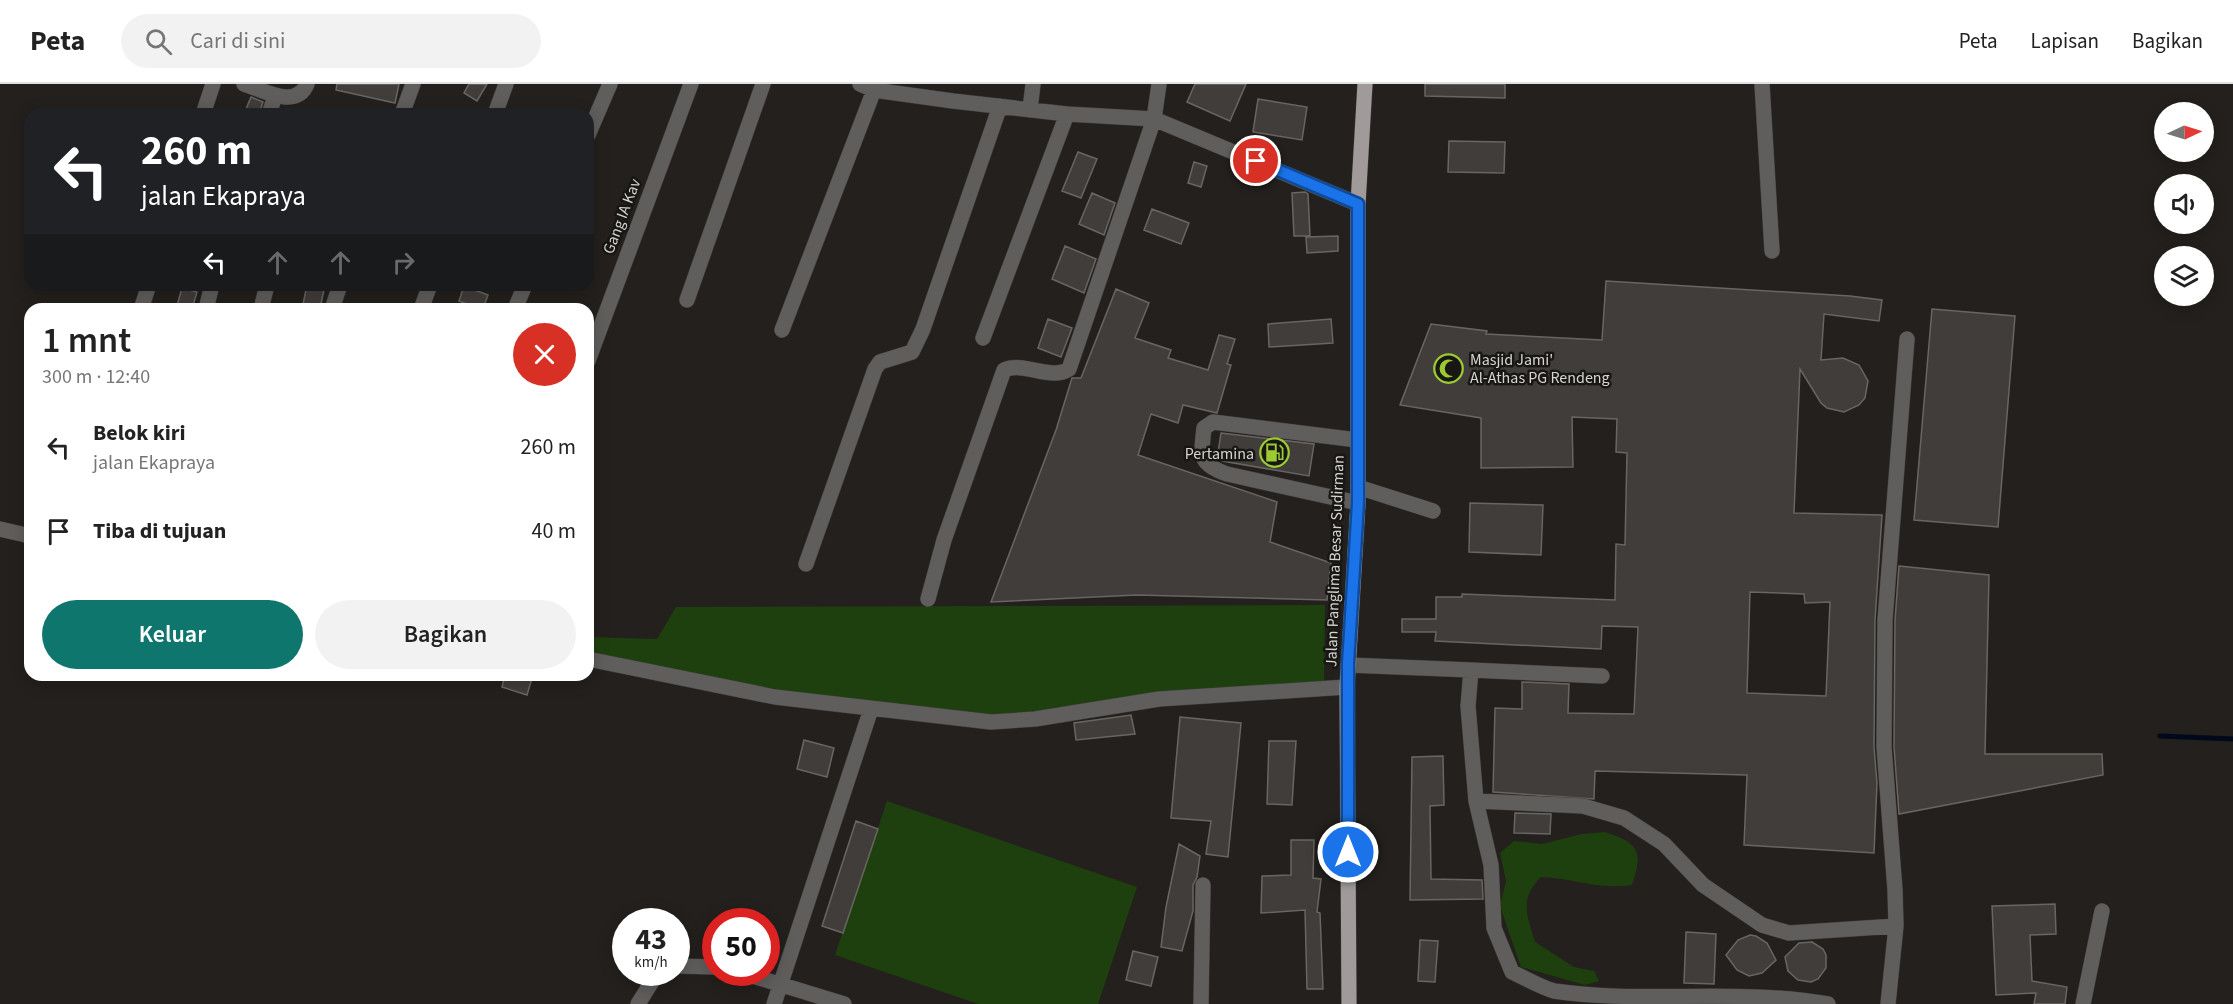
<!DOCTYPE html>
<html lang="id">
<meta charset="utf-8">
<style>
body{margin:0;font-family:"Source Sans 3",sans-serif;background:#f2f2f2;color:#222;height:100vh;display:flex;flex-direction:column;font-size:22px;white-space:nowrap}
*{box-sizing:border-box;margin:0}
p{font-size:20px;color:#767676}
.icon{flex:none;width:33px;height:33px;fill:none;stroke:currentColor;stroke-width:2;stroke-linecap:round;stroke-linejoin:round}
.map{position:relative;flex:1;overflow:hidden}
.details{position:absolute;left:24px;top:219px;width:570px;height:378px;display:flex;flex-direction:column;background:#fff;border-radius:18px;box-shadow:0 3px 15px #0003}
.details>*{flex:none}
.hud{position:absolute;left:24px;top:24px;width:570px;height:183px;border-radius:18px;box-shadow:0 3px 15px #0003;background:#202124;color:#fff;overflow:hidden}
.needle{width:39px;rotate:86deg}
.fabs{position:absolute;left:2154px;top:18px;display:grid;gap:12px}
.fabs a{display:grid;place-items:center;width:60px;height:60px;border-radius:50%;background:#fff;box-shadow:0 3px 15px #0003;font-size:30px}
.speed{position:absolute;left:612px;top:824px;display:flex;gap:12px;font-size:30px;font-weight:700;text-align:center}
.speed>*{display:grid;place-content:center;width:78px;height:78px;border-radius:50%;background:#fff;box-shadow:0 3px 15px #0003;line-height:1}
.speed small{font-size:15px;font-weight:400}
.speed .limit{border:9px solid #d22;background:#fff;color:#111}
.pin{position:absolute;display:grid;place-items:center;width:51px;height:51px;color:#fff;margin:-26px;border:3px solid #fff;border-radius:50%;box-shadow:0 2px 6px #0007}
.me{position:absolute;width:66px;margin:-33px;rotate:0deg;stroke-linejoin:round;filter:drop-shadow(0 0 4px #0008)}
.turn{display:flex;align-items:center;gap:21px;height:126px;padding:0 18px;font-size:27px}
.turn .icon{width:78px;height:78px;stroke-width:2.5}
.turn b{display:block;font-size:42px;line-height:51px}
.lanes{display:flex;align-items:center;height:57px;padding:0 18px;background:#0003;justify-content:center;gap:30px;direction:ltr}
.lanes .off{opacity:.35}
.round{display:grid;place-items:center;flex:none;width:63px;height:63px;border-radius:32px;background:#f2f2f2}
.overview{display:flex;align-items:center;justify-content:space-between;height:102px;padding:0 18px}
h1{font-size:36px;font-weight:600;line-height:45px}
.action{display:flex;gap:12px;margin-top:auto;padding:12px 18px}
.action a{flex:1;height:69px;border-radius:36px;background:#0f766e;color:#fff;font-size:24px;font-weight:600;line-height:69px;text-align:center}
.action a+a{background:#f2f2f2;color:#222}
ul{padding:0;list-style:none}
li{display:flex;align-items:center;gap:18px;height:84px;padding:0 18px}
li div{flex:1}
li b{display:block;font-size:22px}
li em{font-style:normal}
header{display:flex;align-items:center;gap:36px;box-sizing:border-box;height:84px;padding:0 30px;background:#fff;border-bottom:2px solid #e0e0e0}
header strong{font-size:28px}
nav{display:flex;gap:33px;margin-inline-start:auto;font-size:21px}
.search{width:420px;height:54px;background:#f2f2f2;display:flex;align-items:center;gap:15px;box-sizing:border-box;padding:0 21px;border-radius:33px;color:#767676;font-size:22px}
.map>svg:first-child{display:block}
</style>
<header>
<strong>Peta</strong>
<div class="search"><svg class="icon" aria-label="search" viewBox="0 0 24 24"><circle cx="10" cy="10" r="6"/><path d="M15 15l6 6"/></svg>Cari di sini</div>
<nav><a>Peta</a><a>Lapisan</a><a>Bagikan</a></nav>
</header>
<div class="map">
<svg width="2233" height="920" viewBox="0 0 2233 920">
<rect width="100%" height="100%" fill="#23201d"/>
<path fill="#1e400e" d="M1325 521 1324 605 1035 635 871 625 588 575V553L657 555 676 523Z
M887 717 1137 803 1098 920H978L835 871Z
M1605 748C1638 759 1644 766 1632 801 1595 806 1575 794 1541 793 1519 815 1527 831 1535 858L1574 883 1594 887 1599 897 1585 901 1521 883 1500 822 1506 797 1500 769 1514 757 1542 760 1582 750Z"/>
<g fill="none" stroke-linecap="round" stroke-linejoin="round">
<path stroke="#00091b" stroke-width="5" d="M2160 652 2233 655"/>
</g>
<path fill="#413d3b" stroke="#696562" stroke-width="1.5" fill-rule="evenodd" d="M337 0H399L395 19 336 6Z
M469 0H487L477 17 464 9Z
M1195 0H1246L1230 37 1187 18Z
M1425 0H1505V14L1425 12Z
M251 13 263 18 259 30H244Z
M1258 15 1307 23 1302 56 1253 48Z
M1449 57 1505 58 1504 89 1448 88Z
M1078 68 1097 75 1081 114 1062 107Z
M1194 78 1207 82 1201 103 1188 99Z
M1305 108 1308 110 1310 152H1294L1292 109Z
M1092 109 1115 119 1104 151 1079 140Z
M1152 125 1189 139 1181 160 1144 146Z
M1338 152V167L1307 169 1306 153Z
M1065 162 1096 175 1084 209 1052 195Z
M1606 197 1850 212 1882 216 1879 237 1824 230 1821 276 1843 274 1859 281 1868 297 1865 314 1859 321 1844 328 1827 324 1821 319 1800 285 1794 429 1882 431 1875 536 1874 663 1877 699 1874 769 1744 761 1747 691 1595 687 1594 715 1493 708 1495 624 1522 625V598L1569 600 1568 629 1634 630 1638 543 1602 542 1601 565 1435 557 1436 548H1402V535H1436V513H1462V510L1615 516 1616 460 1625 461 1627 369 1616 368 1617 335 1572 333 1573 383 1481 384V334L1400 321 1431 240 1487 247 1486 250 1602 256ZM1750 508 1804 510 1805 519 1830 518 1826 612 1747 609Z
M307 201H325L320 225H302Z
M464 202 488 211 483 225H466L467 220 459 217Z
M182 204 197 208 192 225H176Z
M1116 205 1149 219 1135 254 1171 266 1168 274 1208 286 1219 251 1235 255 1227 280 1231 281 1217 329 1183 321 1178 339 1151 330 1138 371 1277 418 1270 458 1331 479 1327 516 1137 511 991 518 1056 346 1072 294H1081Z
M1932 225 2015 232 1998 443 1914 436Z
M1048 235 1072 244 1061 273 1038 264Z
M1331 235 1333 259 1269 263 1268 240Z
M1221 349 1314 360 1309 392 1222 377 1217 375Z
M1470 419 1543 421 1541 471 1469 468Z
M1899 482 1989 491 1985 670H2102L2103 691 1899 730 1894 663 1895 536Z
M505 591H533L527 611 502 603Z
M1131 631 1135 650 1076 656 1074 639Z
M1180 633 1241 639 1228 773 1206 770 1211 737 1171 734Z
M804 656 834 664 827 693 797 685Z
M1269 657H1296L1292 721 1267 720Z
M1443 672 1444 721 1430 722 1431 795 1482 796 1483 815 1410 816 1412 673Z
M1515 729 1551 730 1550 750 1514 749Z
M856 737 878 745 843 849 822 842Z
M1291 756H1314L1313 794 1321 795 1317 828 1320 829 1323 905H1307L1305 826 1261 829 1262 792 1291 791Z
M1179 760 1200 772 1197 793 1193 801V827L1182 867 1161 863 1166 823Z
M2055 820 2056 850 2030 851 2032 897 2067 903 2065 920H2034L2036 909 1996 911 1992 822Z
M1686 848 1716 850 1714 900 1684 899Z
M1750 851 1756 852 1767 859 1776 876 1762 889 1749 892 1737 886 1726 871 1738 856Z
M1420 856 1438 857 1435 898 1418 897Z
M1812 858 1823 865 1826 871V884L1818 895 1811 898 1798 896 1788 887 1785 873 1799 859Z
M1133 867 1158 873 1151 902 1126 896Z"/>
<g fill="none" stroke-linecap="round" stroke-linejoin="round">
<defs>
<path id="minor" d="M244 0C263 6 296 26 307 0
M860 0 874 6 953 17 1067 30 1154 35 1358 120
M1762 0 1772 167
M1030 26 1033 0
M203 30 213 0
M269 30 275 12
M402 30 413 0
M495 30 506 0
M588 51 610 0
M687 216 763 0
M141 225 149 201
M206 225 212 201
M261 225 267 201
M332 225 340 201
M421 225 430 201
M515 225 525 201
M782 246 874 6
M983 254 1067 30
M588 277 691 0
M1357 356 1213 338 1204 344C1201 371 1198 380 1227 390L1358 419
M1358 403 1433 427
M0 445 30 452
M806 480 875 285 880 278 912 268 923 245 1000 22
M928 515 944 456 1004 286C1024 277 1051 297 1069 285L1154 35 1159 0
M588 575 775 613 991 638 1035 635 1159 615 1347 603
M1348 581 1471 586 1468 622 1476 717 1491 781 1494 844 1512 888C1525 894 1540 903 1554 907 1643 920 1738 904 1828 920
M1471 586 1602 592
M1476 717 1583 722 1624 734 1664 760 1703 801 1762 841 1789 849 1896 842
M676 882 716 883
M740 888 844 920
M638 920 656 891 663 888
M774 920 871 625
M1201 920 1203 801
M1888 920 1896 842 1895 806 1884 663 1885 536 1907 255
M2083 920 2102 827"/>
<path id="major" d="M1349 920 1347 603 1358 419V120L1365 0"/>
</defs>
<use href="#minor" stroke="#403d3a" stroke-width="16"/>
<use href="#major" stroke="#403d3a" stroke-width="16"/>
<use href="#minor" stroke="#605e5d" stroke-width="15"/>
<use href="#major" stroke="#a09b9a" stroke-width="15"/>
</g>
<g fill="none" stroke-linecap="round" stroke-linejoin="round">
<defs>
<path id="route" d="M1256 77 1358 120V419L1348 580V768"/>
</defs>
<use href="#route" stroke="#114b97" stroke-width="15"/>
<use href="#route" stroke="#1a73e8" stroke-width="10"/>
</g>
<defs>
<symbol id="mosque-ring" viewBox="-11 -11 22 22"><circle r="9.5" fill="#191714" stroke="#9cca32" stroke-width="1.5"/><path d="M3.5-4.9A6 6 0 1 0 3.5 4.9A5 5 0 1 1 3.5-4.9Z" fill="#9cca32"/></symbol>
<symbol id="fuel-ring" viewBox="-11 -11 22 22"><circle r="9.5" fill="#191714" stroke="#9cca32" stroke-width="1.5"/><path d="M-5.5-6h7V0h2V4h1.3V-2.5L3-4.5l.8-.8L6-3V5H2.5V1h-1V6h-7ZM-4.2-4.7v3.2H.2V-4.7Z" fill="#9cca32"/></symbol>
</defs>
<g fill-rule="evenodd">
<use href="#mosque-ring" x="1432" y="268" width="33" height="33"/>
<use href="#fuel-ring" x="1258" y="352" width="33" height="33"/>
</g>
<g text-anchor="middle" stroke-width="5" stroke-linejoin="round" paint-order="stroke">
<g font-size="16" fill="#d6d4d2" stroke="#191714">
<text transform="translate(621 132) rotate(-69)" y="6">Gang IA Kav</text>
<text transform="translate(1334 477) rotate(-88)" y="6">Jalan Panglima Besar Sudirman</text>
</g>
<g font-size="16" fill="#d6d4d2" stroke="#191714" text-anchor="start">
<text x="1470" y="281">Masjid Jami'<tspan x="1470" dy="18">Al-Athas PG Rendeng</tspan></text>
<text x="1254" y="375" text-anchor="end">Pertamina</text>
</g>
</g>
</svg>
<div class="fabs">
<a><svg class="needle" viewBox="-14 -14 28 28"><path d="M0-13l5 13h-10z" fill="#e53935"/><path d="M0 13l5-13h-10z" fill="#767676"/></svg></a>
<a><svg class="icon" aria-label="sound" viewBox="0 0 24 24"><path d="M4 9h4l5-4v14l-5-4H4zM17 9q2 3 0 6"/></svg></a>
<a><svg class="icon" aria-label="layers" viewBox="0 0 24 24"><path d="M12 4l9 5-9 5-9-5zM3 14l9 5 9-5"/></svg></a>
</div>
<div class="speed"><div>43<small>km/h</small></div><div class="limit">50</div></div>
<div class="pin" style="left:1256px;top:77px;background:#d93025"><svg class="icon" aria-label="arrive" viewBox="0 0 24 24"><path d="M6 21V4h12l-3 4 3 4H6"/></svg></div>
<svg class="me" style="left:1348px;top:768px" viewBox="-20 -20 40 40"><circle r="17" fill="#1a73e8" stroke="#fff" stroke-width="3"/><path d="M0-11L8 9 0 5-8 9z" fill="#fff"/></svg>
<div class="hud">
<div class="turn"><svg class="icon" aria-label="left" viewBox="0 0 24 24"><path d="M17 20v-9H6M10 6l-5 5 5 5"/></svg><div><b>260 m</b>jalan Ekapraya</div></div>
<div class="lanes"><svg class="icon" aria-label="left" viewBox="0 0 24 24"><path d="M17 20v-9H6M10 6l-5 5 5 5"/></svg><svg class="icon off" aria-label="ahead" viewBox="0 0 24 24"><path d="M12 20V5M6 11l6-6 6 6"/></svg><svg class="icon off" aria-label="ahead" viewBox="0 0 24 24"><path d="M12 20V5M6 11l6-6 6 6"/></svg><svg class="icon off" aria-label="right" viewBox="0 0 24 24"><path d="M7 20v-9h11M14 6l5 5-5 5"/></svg></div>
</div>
<section class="details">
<div class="overview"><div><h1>1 mnt</h1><p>300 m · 12:40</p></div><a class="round" style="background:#d93025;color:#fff"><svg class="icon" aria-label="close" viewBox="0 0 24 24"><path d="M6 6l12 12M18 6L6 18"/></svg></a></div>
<ul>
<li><svg class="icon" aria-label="left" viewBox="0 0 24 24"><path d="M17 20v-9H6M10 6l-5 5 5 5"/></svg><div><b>Belok kiri</b><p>jalan Ekapraya</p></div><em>260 m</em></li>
<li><svg class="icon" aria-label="arrive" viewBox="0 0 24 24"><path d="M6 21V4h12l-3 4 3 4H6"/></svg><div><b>Tiba di tujuan</b></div><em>40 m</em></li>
</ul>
<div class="action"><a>Keluar</a><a>Bagikan</a></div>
</section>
</div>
